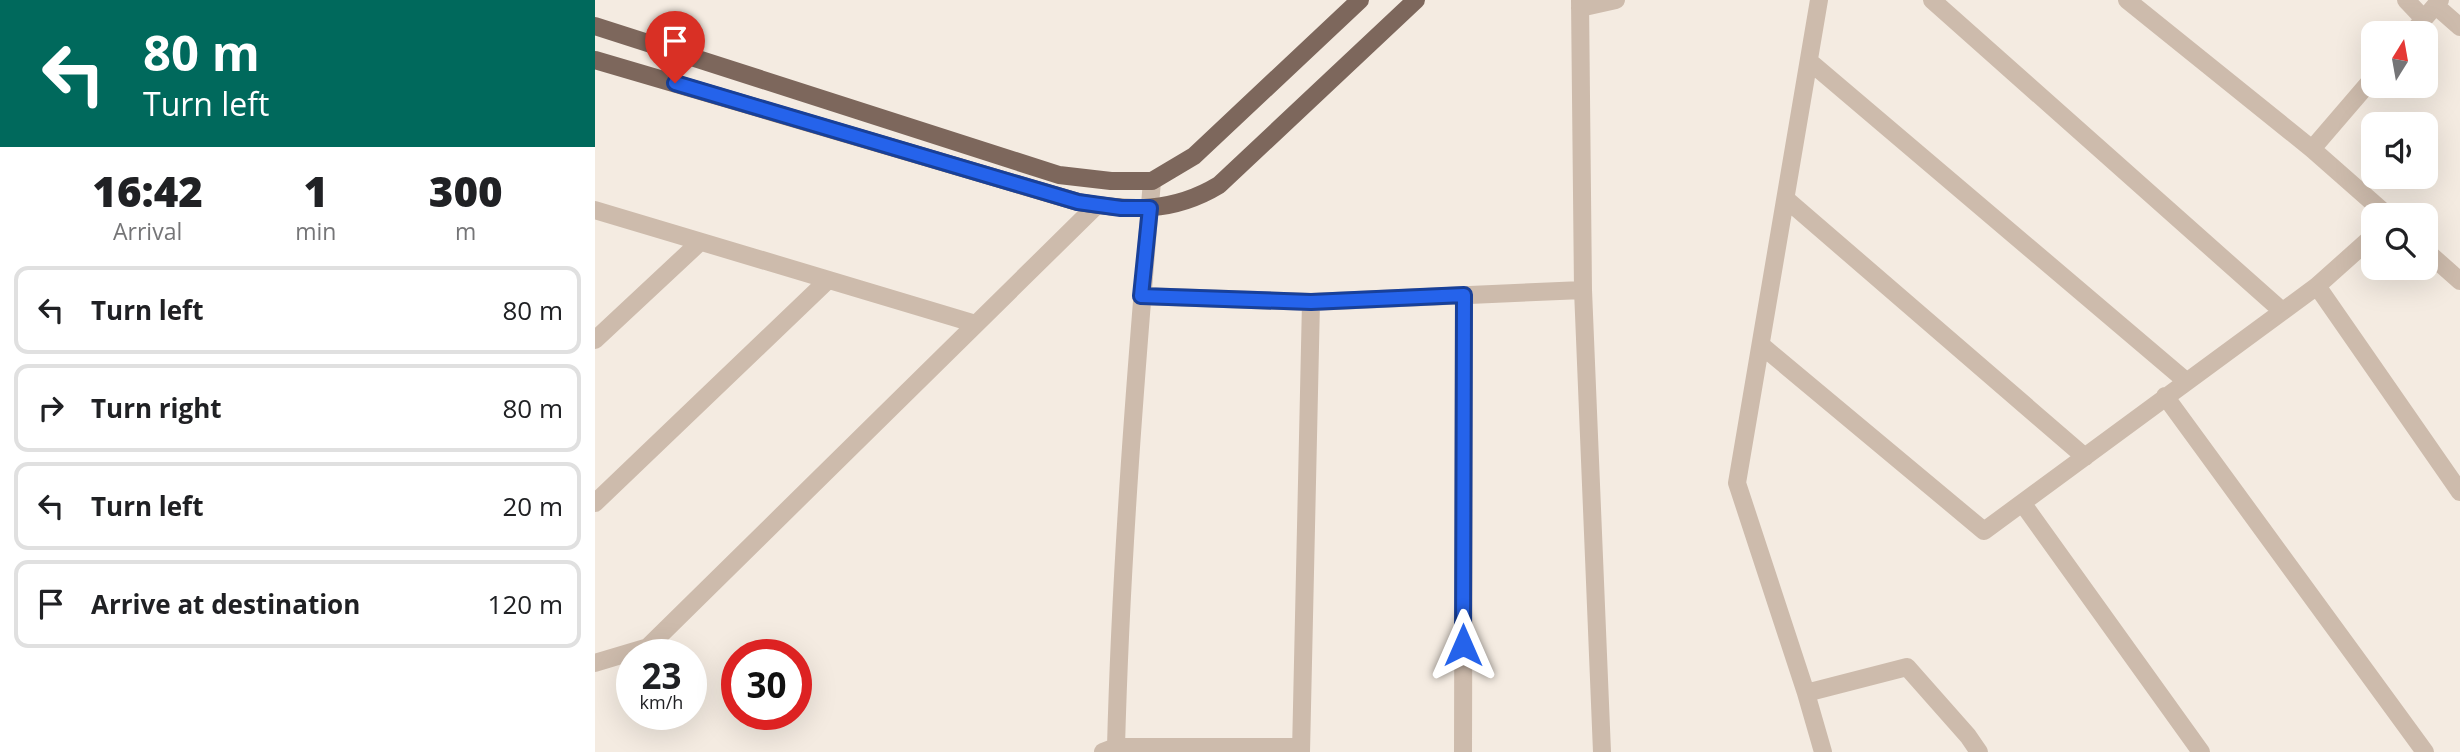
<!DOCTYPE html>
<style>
body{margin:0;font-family:"Open Sans",sans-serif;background:#f2f2f2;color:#202124;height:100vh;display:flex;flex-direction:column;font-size:26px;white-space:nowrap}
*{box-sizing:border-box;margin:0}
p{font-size:23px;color:#757577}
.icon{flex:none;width:38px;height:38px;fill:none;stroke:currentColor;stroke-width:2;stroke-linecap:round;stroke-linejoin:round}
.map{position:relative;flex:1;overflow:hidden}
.sheet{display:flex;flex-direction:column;background:#fff;width:595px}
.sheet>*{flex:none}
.guide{background:#00695c;color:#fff;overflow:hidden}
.needle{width:46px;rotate:11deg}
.tools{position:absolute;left:1766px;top:21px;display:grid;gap:14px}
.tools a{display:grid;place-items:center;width:77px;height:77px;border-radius:14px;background:#fff;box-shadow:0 7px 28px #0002;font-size:35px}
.speed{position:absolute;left:21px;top:639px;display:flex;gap:14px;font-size:35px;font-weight:700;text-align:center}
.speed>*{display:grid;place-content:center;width:91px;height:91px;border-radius:50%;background:#fff;box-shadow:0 7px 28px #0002;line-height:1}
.speed small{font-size:18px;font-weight:400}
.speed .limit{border:10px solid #d22;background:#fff;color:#111}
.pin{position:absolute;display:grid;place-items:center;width:60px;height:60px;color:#fff;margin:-72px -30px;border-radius:50% 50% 50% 0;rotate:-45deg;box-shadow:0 0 7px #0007}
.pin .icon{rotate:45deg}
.me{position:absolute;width:77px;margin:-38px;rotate:0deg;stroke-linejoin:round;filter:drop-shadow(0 0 5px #0008)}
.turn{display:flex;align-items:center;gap:24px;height:147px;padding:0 28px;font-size:32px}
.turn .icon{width:91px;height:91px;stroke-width:2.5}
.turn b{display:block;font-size:49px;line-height:60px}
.eta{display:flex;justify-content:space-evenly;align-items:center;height:119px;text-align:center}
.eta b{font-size:42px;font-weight:800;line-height:49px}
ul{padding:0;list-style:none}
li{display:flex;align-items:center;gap:21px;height:88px;margin:0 14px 10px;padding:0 14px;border:4px solid #e0e0e0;border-radius:14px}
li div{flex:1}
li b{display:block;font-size:26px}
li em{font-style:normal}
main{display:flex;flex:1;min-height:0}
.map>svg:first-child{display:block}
</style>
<main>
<section class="sheet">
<div class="guide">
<div class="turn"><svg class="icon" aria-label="left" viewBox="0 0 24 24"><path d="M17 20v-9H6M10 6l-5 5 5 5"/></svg><div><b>80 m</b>Turn left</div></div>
</div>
<div class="eta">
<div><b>16:42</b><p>Arrival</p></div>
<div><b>1</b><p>min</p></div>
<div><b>300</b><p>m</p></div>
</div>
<ul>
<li><svg class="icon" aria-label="left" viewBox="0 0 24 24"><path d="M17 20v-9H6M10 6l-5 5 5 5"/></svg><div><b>Turn left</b></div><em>80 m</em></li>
<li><svg class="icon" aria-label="right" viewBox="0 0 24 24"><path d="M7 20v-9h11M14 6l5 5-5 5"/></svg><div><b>Turn right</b></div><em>80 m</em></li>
<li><svg class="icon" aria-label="left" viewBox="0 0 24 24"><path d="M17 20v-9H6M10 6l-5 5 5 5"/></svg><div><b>Turn left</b></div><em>20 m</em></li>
<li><svg class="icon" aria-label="arrive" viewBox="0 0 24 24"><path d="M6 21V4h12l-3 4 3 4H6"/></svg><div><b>Arrive at destination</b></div><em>120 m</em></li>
</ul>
</section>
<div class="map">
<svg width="1865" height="752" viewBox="0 0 1865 752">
<rect width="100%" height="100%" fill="#f4ebe1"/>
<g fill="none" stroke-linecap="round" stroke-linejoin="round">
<path stroke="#cdbbac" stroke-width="18" d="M985 0 988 290 1007 752
M1224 0 1142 483 1211 693 1228 752
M1337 0 1686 310
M1532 0 1717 149 1792 215
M1811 0 1829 19
M1841 6 1865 27
M985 8 1021 0
M1817 33 1845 0
M1214 61 1591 381
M1717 149 1778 78
M1191 199 1490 457
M0 210 381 324
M1830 250 1865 281
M1722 286 1865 492
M546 296 716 302 988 290
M0 340 105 242
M1166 345 1389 531 1722 286 1778 236
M1570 396 1830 752
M0 503 233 280
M1428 504 1606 752
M0 663 53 647 502 205
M1211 693 1312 667 1373 736 1384 752
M508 752 521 747C526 558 541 369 557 181
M521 752V747H706
M706 752 716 302
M868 752 869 295"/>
<path stroke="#7d675c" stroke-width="18" d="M0 26 464 175 516 181H557L599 156 765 0
M0 60 483 202C535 211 578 213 624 185L821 0"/>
</g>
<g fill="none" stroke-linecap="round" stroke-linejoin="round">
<defs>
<path id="route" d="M80 83 483 202 526 208H555L546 296 716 302 869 295 868 645"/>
</defs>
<use href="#route" stroke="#184099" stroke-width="18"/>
<use href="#route" stroke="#2563eb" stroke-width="12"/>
</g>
</svg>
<div class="tools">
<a><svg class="needle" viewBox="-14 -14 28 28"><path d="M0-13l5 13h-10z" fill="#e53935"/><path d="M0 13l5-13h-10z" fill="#757577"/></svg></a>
<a><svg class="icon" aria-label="sound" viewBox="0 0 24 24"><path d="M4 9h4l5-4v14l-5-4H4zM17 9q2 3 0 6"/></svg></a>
<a><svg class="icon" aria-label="search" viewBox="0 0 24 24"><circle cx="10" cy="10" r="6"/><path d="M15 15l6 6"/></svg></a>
</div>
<div class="speed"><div>23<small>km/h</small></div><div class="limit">30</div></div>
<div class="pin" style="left:80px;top:83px;background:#d93025"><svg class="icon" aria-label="arrive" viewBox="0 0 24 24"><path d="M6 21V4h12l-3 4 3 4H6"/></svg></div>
<svg class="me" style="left:868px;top:645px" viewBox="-20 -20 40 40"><path d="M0-17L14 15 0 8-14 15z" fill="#2563eb" stroke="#fff" stroke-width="4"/></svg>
</div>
</main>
